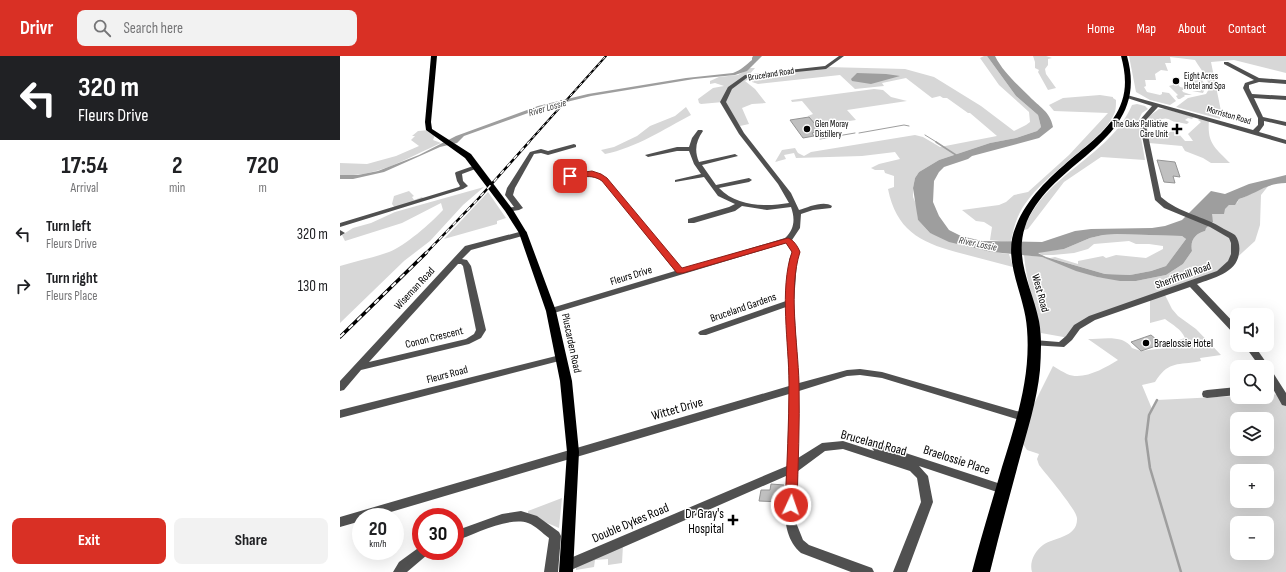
<!DOCTYPE html>
<meta charset="utf-8">
<style>
body{margin:0;font-family:"Sofia Sans Condensed",sans-serif;background:#f2f2f2;color:#202124;height:100vh;display:flex;flex-direction:column;font-size:15px;white-space:nowrap}
*{box-sizing:border-box;margin:0}
p{font-size:13px;color:#757577}
.icon{flex:none;width:22px;height:22px;fill:none;stroke:currentColor;stroke-width:2;stroke-linecap:round;stroke-linejoin:round}
.map{position:relative;flex:1;overflow:hidden}
.panel{display:flex;flex-direction:column;background:#fff;width:340px}
.panel>*{flex:none}
.hud{background:#202124;color:#fff;overflow:hidden}
.controls{position:absolute;left:890px;top:252px;display:grid;gap:8px}
.controls a{display:grid;place-items:center;width:44px;height:44px;border-radius:8px;background:#fff;box-shadow:0 4px 16px #0002;font-size:20px}
.speed{position:absolute;left:12px;top:452px;display:flex;gap:8px;font-size:20px;font-weight:700;text-align:center}
.speed>*{display:grid;place-content:center;width:52px;height:52px;border-radius:50%;background:#fff;box-shadow:0 4px 16px #0002;line-height:1}
.speed small{font-size:10px;font-weight:400}
.speed .limit{border:6px solid #d22;background:#fff;color:#111}
.pin{position:absolute;display:grid;place-items:center;width:34px;height:34px;color:#fff;margin:-17px;border-radius:8px;box-shadow:0 2px 6px #0006}
.me{position:absolute;width:44px;margin:-22px;rotate:3deg;stroke-linejoin:round;filter:drop-shadow(0 0 3px #0008)}
.turn{display:flex;align-items:center;gap:14px;height:84px;padding:0 12px;font-size:18px}
.turn .icon{width:52px;height:52px;stroke-width:2.5}
.turn b{display:block;font-size:28px;line-height:34px}
.eta{display:flex;justify-content:space-evenly;align-items:center;height:68px;text-align:center}
.eta b{font-size:24px;font-weight:700;line-height:28px}
.primary-button{display:flex;gap:8px;margin-top:auto;padding:8px 12px}
.primary-button a{flex:1;height:46px;border-radius:8px;background:#d93025;color:#fff;font-size:16px;font-weight:700;line-height:46px;text-align:center}
.primary-button a+a{background:#f2f2f2;color:#202124}
ul{padding:0;list-style:none}
li{display:flex;align-items:center;gap:12px;height:52px;padding:0 12px}
li div{flex:1}
li b{display:block;font-size:15px}
li em{font-style:normal}
header{display:flex;align-items:center;gap:24px;box-sizing:border-box;height:56px;padding:0 20px;background:#d93025;color:#fff}
header strong{font-size:19px}
nav{display:flex;gap:22px;margin-inline-start:auto;font-size:14px}
.search{width:280px;height:36px;background:#f2f2f2;display:flex;align-items:center;gap:10px;box-sizing:border-box;padding:0 14px;border-radius:8px;color:#757577;font-size:15px}
main{display:flex;flex:1;min-height:0}
.map>svg:first-child{display:block}
</style>
<header>
<strong>Drivr</strong>
<div class="search"><svg class="icon" aria-label="search" viewBox="0 0 24 24"><circle cx="10" cy="10" r="6"/><path d="M15 15l6 6"/></svg>Search here</div>
<nav><a>Home</a><a>Map</a><a>About</a><a>Contact</a></nav>
</header>
<main>
<section class="panel">
<div class="hud">
<div class="turn"><svg class="icon" aria-label="left" viewBox="0 0 24 24"><path d="M17 20v-9H6M10 6l-5 5 5 5"/></svg><div><b>320 m</b>Fleurs Drive</div></div>
</div>
<div class="eta">
<div><b>17:54</b><p>Arrival</p></div>
<div><b>2</b><p>min</p></div>
<div><b>720</b><p>m</p></div>
</div>
<ul>
<li><svg class="icon" aria-label="left" viewBox="0 0 24 24"><path d="M17 20v-9H6M10 6l-5 5 5 5"/></svg><div><b>Turn left</b><p>Fleurs Drive</p></div><em>320 m</em></li>
<li><svg class="icon" aria-label="right" viewBox="0 0 24 24"><path d="M7 20v-9h11M14 6l5 5-5 5"/></svg><div><b>Turn right</b><p>Fleurs Place</p></div><em>130 m</em></li>
</ul>
<div class="primary-button"><a>Exit</a><a>Share</a></div>
</section>
<div class="map">
<svg width="946" height="516" viewBox="0 0 946 516">
<rect width="100%" height="100%" fill="#fff"/>
<path fill="#d7d7d7" fill-rule="evenodd" d="M644 0H647L676 40 698 59 701 71 697 75 676 82 650 87 599 104 579 116 575 122 573 132V141L577 150 578 164 590 177 652 196 669 198 673 211C654 206 635 201 616 196 579 186 556 173 548 133L554 131V120L545 117 544 114H535L531 112 539 108 560 103 555 96 522 100 456 102 454 97 444 99 446 103 435 106 442 94 455 92 458 97 464 100 471 96 575 79 583 81 600 91 657 80 630 57H628L607 42H603L600 40 592 42 566 22 542 27 544 30 515 33 500 19 418 28 412 26V22L405 25 415 33 426 47 412 48 402 52 409 68 400 70 383 46 361 48 359 47 358 43 373 32 384 30 375 27 370 28V25L379 21 398 19 410 12H415L408 20 486 11 565 13 594 21 641 50 674 75 686 69 690 66 689 56 659 29 640 2Z
M693 0H706L712 2 708 3V9L705 13 706 18 716 32 708 34 698 16 699 14 695 12V6Z
M789 0H946V17L894 4 871 6 881 55 880 63 836 51 848 42 866 38 869 33C869 22 861 14 855 4L830 1 831 7H825L828 15 821 14 815 18 816 24H805L806 30 804 31 807 36 820 39 822 38V36L829 37 836 45 830 49 810 44 796 36Z
M851 17 858 18 866 30 863 37 852 35H861L858 30 855 29 853 26 850 25V24L853 22Z
M835 24 840 31 845 32 846 34H842L843 36 852 39H844L845 40 840 43H838L836 40 838 39 829 30 836 28Z
M534 33 543 34 551 41 567 45 507 54 516 64 476 70 468 60 473 58 462 45 452 46 451 44Z
M760 39 773 41V42L776 44C776 48 776 52 775 56 767 76 744 91 728 105 713 118 696 132 685 148 677 159 673 173 671 186L650 184 652 171 644 166 636 165 622 154 659 149 666 146 674 139 688 136 729 99 768 57 714 55 709 49 723 42Z
M797 48 805 50 808 53 802 57 798 65 805 104 761 101 724 126 688 173 684 174C702 119 770 101 792 49Z
M346 51 351 59C324 73 296 92 265 98L261 94 274 91 297 80 310 70 335 60Z
M819 53H825L854 61 852 63 848 62 845 64 849 66 847 68C843 67 841 67 837 66 829 66 829 59 818 65L821 67 815 72 809 71 807 74C817 78 823 79 832 75L831 73 834 74 837 71 842 73 838 77 845 85H853L848 78 861 66 858 64 860 62 869 64C867 87 874 91 890 107H871L863 102 845 95 842 90 809 87 804 64Z
M89 74 95 79 93 84 101 87C69 101 37 122 0 119V107L27 108 56 100 79 90 71 84 75 80H72L78 75Z
M929 129 921 139 920 169 915 185 880 217 824 237 832 253 838 260 856 273 881 299 860 302 861 305 856 306C835 309 828 306 815 326L802 329 812 353 817 344 897 340 927 341V339L941 338 946 346V516H692C689 506 695 495 703 489 713 481 738 482 737 462 736 453 706 418 699 409L697 403 699 398 687 394 683 388 692 352 713 310C718 313 723 316 727 318 743 325 765 312 778 304L748 283C762 283 784 278 792 292L801 295 825 292 832 286 845 282C841 273 833 269 825 263L810 267V243L752 262 729 282 701 277C696 251 686 226 684 199L702 201 757 221 796 225 826 219 843 208 852 195C850 184 855 178 865 175V172L873 167 871 157 878 158 889 149 897 147 899 143C910 140 918 132 929 129ZM897 363H927V393H897ZM897 415H927V445H897ZM897 467H927V497H897Z
M144 131 123 149 90 185 64 205 0 267V210C16 205 33 202 49 196 65 190 91 167 103 154L101 147 62 167 5 185 2 179 13 172 31 167 55 156Z
M69 135 74 140 72 141 74 144 82 141 84 143 55 152 52 148 54 140Z
M148 136 166 162 157 165V168L104 183Z
M777 178 842 180 846 183 826 210 811 215 790 219 765 218 710 202 715 201 738 208V205L763 200 766 202 776 199 806 202 823 193V190L809 188H796L789 185 754 188 748 193 734 197 713 199H702L698 196 724 193 750 182 763 179Z
M222 442 219 472 188 459V455Z
M283 489 282 507 268 509V503L255 504 254 511 236 514V510Z"/>
<path fill="#9e9e9e" fill-rule="evenodd" d="M413 0H422L407 15 395 19 354 23 251 40 202 52 124 80 117 87 100 91 44 116 13 123H0V119H18L38 115 79 99 116 80 198 50 248 38 346 22 393 17C401 14 406 9 412 4V2Z
M647 0H655C663 16 677 28 689 40 699 51 710 55 713 71L699 82 632 100 628 103 604 111 599 116 594 125 593 146 599 160 609 174 621 180 642 185 702 186 735 175 751 173 812 172 825 170 842 164 871 135 885 138 909 128 946 119V127C926 127 916 138 899 143L895 149H889L885 153 884 158H872L873 166 866 172 865 175C855 178 850 184 852 195L843 208 826 219 796 225H780L757 221 736 215 702 201 652 196 609 186 590 177 578 164 573 132 575 122 579 116 599 104 650 87 676 82 697 75 701 71 698 59 676 40ZM777 178 842 180 846 183 826 210 811 215 790 219 765 218 706 201 698 197 724 193 750 182 763 179Z
M517 17 546 18 560 20 531 28 512 25 511 23Z"/>
<g fill="none" stroke-linecap="round" stroke-linejoin="round">
<path stroke="#9e9e9e" stroke-width="1" d="M519 77 564 69 569 70
M585 79 598 87
M480 83 515 77"/>
<path stroke="#9e9e9e" stroke-width="1.5" d="M596 86 616 99"/>
<path stroke="#9e9e9e" stroke-width="2.5" d="M817 344 809 359 806 383 810 412 841 516"/>
</g>
<path fill="#c0c0c0" stroke="#949494" d="M469 61 481 75 472 77 474 80 463 82 450 64Z
M817 104 835 106 840 121 833 120 835 127 824 126Z
M811 279 822 288 801 295 791 286Z
M431 428 444 429 443 446 419 445 421 434H430Z"/>
<g fill="none" stroke-linecap="round" stroke-linejoin="round">
<path fill="#505050" fill-rule="evenodd" d="M499 0H504L486 13 408 21 392 33 386 46 404 77 451 137 459 154C468 151 484 144 492 150L491 152 473 154 461 158 460 172 452 184 460 196 457 204 454 247 459 327 507 314 520 313 542 316 687 358 688 361 687 364 683 365 542 322 520 319 507 320 459 335 458 402 482 387 503 385 534 395 532 392 534 389 538 388 667 430 669 433 667 436 663 438 579 410 588 420 593 446 567 516H553L581 446 577 422 570 415 503 393 485 395 458 415 457 469 463 484 469 489 532 512 534 516H511L461 497C439 478 446 446 446 420L231 514 226 516 221 514 220 510 221 506 447 410 449 338 34 461H21V465L0 471V461L449 330 446 251 366 279H360L358 277 360 275 446 245 449 204 452 196 446 187 214 257H208L207 255 208 253 335 215 263 125C248 117 234 121 218 124L215 122C227 113 254 115 267 123L342 213 445 182C455 173 455 162 451 151L427 154 402 150 395 155 354 167H348V163L389 151 395 148 378 140 364 121 335 126V124L361 118 354 108 349 95H337L308 101 305 99 337 91H349L352 82 358 74H362L363 75C356 85 354 94 359 106L395 98 398 100 362 109 376 129 409 122 412 124 409 126 379 132C397 151 426 151 449 147L438 128 399 78 380 46 388 31 405 19 485 10Z
M884 6H888L919 22 946 24V28L919 26 909 29V32L912 38 946 40V44L914 42 923 61 946 66V70L924 65V69L919 76 946 84V88L818 51 805 65 821 141C839 157 864 160 884 173 888 175 892 177 895 179 899 184 900 191 899 197 897 217 873 222 857 228L897 270V279L894 278 850 231 755 264 740 273 732 284 724 291 691 289 689 287 691 285 694 284 719 286 726 280 734 269 749 260 877 215 888 205 891 198V187L889 182 870 171 824 152 815 144 799 65 812 50 784 41 787 39 913 74 918 69V62L903 32 905 27 914 24 884 8Z
M234 88 236 89V91L208 99 201 97 194 98 175 132 173 139 183 152 179 154 166 156V152L174 151 165 139 167 132 190 96 201 93 208 95Z
M136 109 139 111 138 112 122 118 123 125 128 130 123 133 0 171V167L119 131 120 130 117 125 115 117 116 116Z
M0 174 5 177 0 180Z
M183 175H186L187 177 186 179 131 194 122 203 127 204 131 210 146 274 141 282 129 288 21 314 4 334 0 335V325L125 190ZM118 208H121L123 210 136 274 134 278 126 283 29 306Z
M904 289H914L930 312 946 337V350L942 349 927 322V311H920Z
M220 299 223 300 225 302 223 304 0 362V354Z
M897 331V339L867 342 863 341 862 338 863 335 867 334Z
M181 455 197 460 219 476 221 480 218 516H204L209 482C202 477 196 470 188 467 169 460 133 479 115 485V475L162 458Z
M81 490V495H89L87 499 67 516H53L59 506Z"/>
<path fill="#000" fill-rule="evenodd" d="M91 0H97L91 66 92 73 131 98 173 154 187 177 216 255 232 325 239 396 233 516H219L227 396 220 325 206 255 179 177 165 155 125 102 86 74 85 66Z"/>
<path fill="#000" fill-rule="evenodd" d="M781 0H787C812 88 709 102 685 171 674 204 693 234 699 265 702 281 701 298 700 314 697 345 687 375 679 405 669 442 659 479 650 516H632C641 481 652 446 662 411 676 366 691 321 687 273 685 238 661 204 676 170 687 142 709 122 731 103 750 87 774 70 782 45 787 30 785 15 781 0Z"/>
<defs>
<path id="rail-far2" d="M188 87 266 0"/>
<path id="rail-far1" d="M85 198 139 142 189 86"/>
<path id="rail" d="M0 281 86 197"/>
</defs>
<use href="#rail-far2" stroke="#000" stroke-width="2"/>
<use href="#rail-far1" stroke="#000" stroke-width="2.5"/>
<use href="#rail" stroke="#000" stroke-width="3.5"/>
<use href="#rail-far2" stroke="#fff" stroke-width="1" stroke-dasharray="3.5" stroke-linecap="butt"/>
<use href="#rail-far1" stroke="#fff" stroke-width="1.5" stroke-dasharray="5" stroke-linecap="butt"/>
<use href="#rail" stroke="#fff" stroke-width="2" stroke-dasharray="6" stroke-linecap="butt"/>
</g>
<path fill="#d93025" stroke="#8d1f18" d="M252 115 261 118 267 122 342 212 448 182C454 184 458 191 460 196 448 233 458 288 459 327 460 367 458 408 457 449L456 453 451 454 447 453 445 449C447 408 449 367 449 327 449 288 439 233 452 196L446 187 343 217H337L262 125C248 115 236 126 227 120L230 118Z"/>
<g fill="#000" stroke="#fff" stroke-width="1.5">
<circle cx="836" cy="25" r="4"/>
<circle cx="467" cy="73" r="4"/>
<path d="M835 67h4v4h4v4h-4v4h-4v-4h-4v-4h4z"/>
<circle cx="806" cy="287" r="4"/>
<path d="M391 458h4v4h4v4h-4v4h-4v-4h-4v-4h4z"/>
</g>
<g text-anchor="middle" stroke-width="3" stroke-linejoin="round" paint-order="stroke">
<g font-size="9" fill="#000" stroke="#fff">
<text transform="translate(431 18) rotate(-9)" y="3">Bruceland Road</text>
<text transform="translate(889 59) rotate(16)" y="3">Morriston Road</text>
</g>
<g font-size="9" fill="#000" stroke="#fff" text-anchor="start">
<text x="844" y="23">Eight Acres<tspan x="844" dy="10">Hotel and Spa</tspan></text>
<text x="475" y="71">Glen Moray<tspan x="475" dy="10">Distillery</tspan></text>
<text x="828" y="71" text-anchor="end">The Oaks Palliative<tspan x="828" dy="10">Care Unit</tspan></text>
</g>
<g font-size="10" font-style="italic" fill="#3f3f3f" stroke="#fff">
<text transform="translate(207 51) rotate(-16)" y="4">River Lossie</text>
<text transform="translate(638 187) rotate(12)" y="4">River Lossie</text>
</g>
<g font-size="11" fill="#000" stroke="#fff">
<text transform="translate(291 219) rotate(-17)" y="4">Fleurs Drive</text>
<text transform="translate(843 219) rotate(-20)" y="4">Sheriffmill Road</text>
<text transform="translate(74 232) rotate(-47)" y="4">Wiseman Road</text>
<text transform="translate(701 237) rotate(75)" y="4">West Road</text>
<text transform="translate(403 251) rotate(-19)" y="4">Bruceland Gardens</text>
<text transform="translate(94 281) rotate(-14)" y="4">Conon Crescent</text>
<text transform="translate(232 287) rotate(78)" y="4">Pluscarden Road</text>
<text transform="translate(107 318) rotate(-15)" y="4">Fleurs Road</text>
</g>
<g font-size="11" fill="#000" stroke="#fff" text-anchor="start">
<text x="814" y="291">Braelossie Hotel</text>
</g>
<g font-size="13" fill="#000" stroke="#fff">
<text transform="translate(337 352) rotate(-16)" y="5">Wittet Drive</text>
<text transform="translate(534 386) rotate(15)" y="5">Bruceland Road</text>
<text transform="translate(617 403) rotate(18)" y="5">Braelossie Place</text>
<text transform="translate(290 466) rotate(-23)" y="5">Double Dykes Road</text>
</g>
<g font-size="13" fill="#000" stroke="#fff" text-anchor="end">
<text x="384" y="462">Dr Gray's<tspan x="384" dy="15">Hospital</tspan></text>
</g>
</g>
</svg>
<div class="controls">
<a><svg class="icon" aria-label="sound" viewBox="0 0 24 24"><path d="M4 9h4l5-4v14l-5-4H4zM17 9q2 3 0 6"/></svg></a>
<a><svg class="icon" aria-label="search" viewBox="0 0 24 24"><circle cx="10" cy="10" r="6"/><path d="M15 15l6 6"/></svg></a>
<a><svg class="icon" aria-label="layers" viewBox="0 0 24 24"><path d="M12 4l9 5-9 5-9-5zM3 14l9 5 9-5"/></svg></a>
<a>+</a>
<a>−</a>
</div>
<div class="speed"><div>20<small>km/h</small></div><div class="limit">30</div></div>
<div class="pin" style="left:230px;top:120px;background:#d93025"><svg class="icon" aria-label="arrive" viewBox="0 0 24 24"><path d="M6 21V4h12l-3 4 3 4H6"/></svg></div>
<svg class="me" style="left:451px;top:449px" viewBox="-20 -20 40 40"><circle r="17" fill="#d93025" stroke="#fff" stroke-width="3"/><path d="M0-11L8 9 0 5-8 9z" fill="#fff"/></svg>
</div>
</main>
